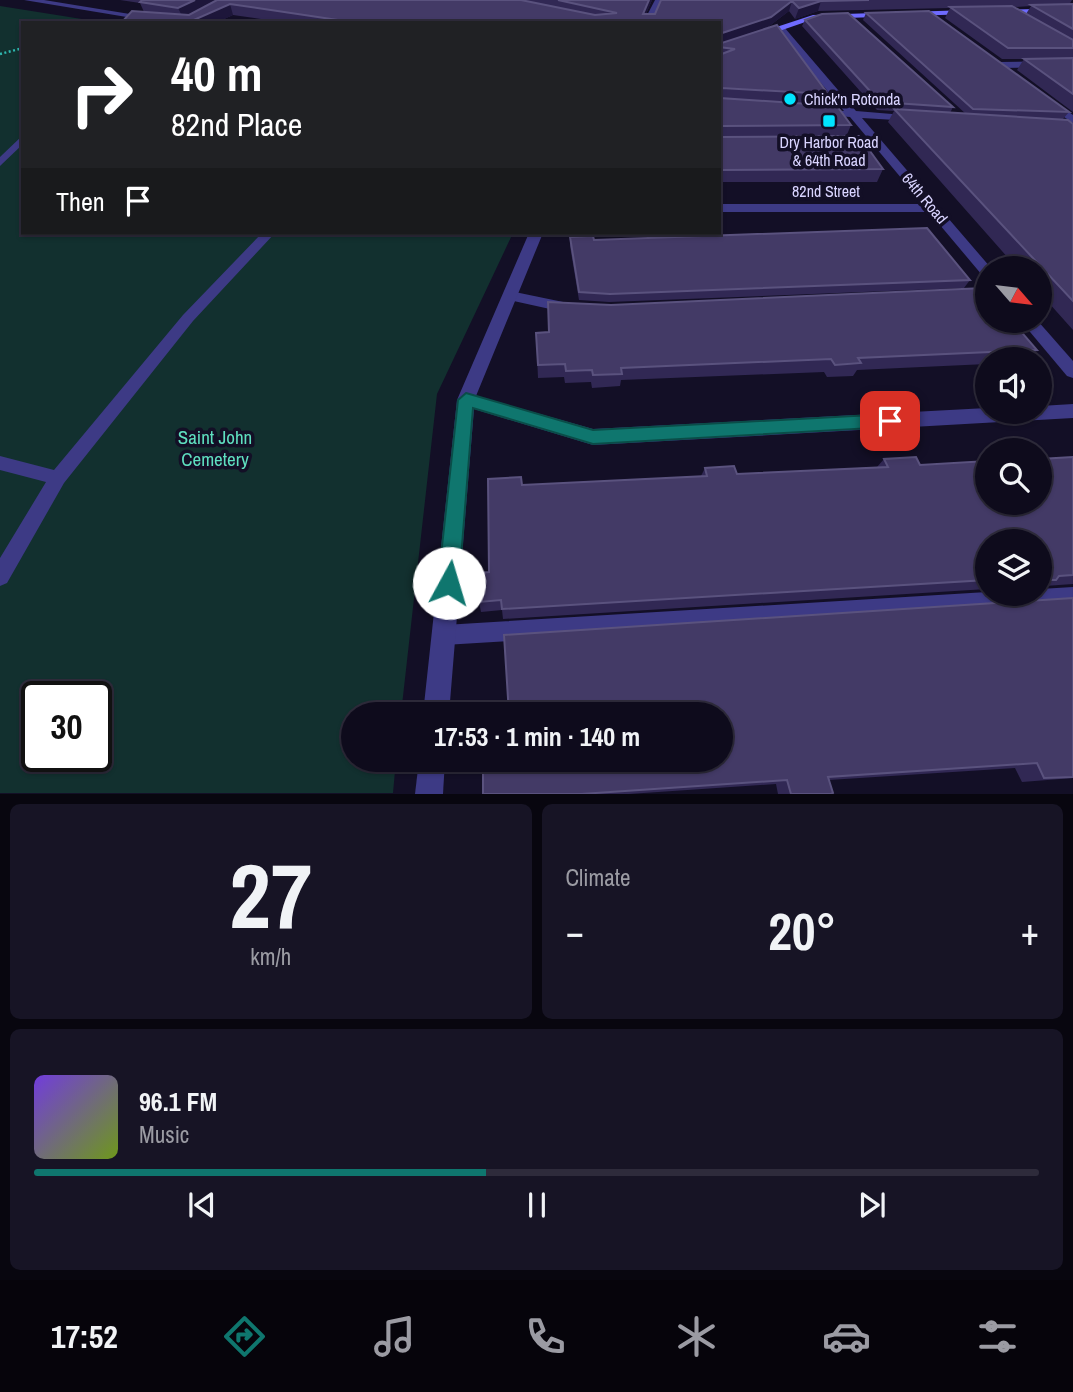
<!DOCTYPE html>
<html lang="en">
<head>
<meta charset="utf-8">
<style>
  body { margin:0; font-family:"Archivo Narrow",sans-serif; background:#171425; color:#f1f3f6; height:100vh; display:flex; flex-direction:column; font-size:26px; white-space:nowrap }
  * { box-sizing:border-box; margin:0 }
  p { font-size:23px; color:#9b9ba3 }
  .icon { flex:none; width:38px; height:38px; fill:none; stroke:currentColor; stroke-width:2; stroke-linecap:round; stroke-linejoin:round }
  .map { position:relative; height:794px; overflow:hidden }
  .side { display:flex; flex-direction:column; gap:10px; padding:10px; background:#08060f; flex:1 }
  .side>* { flex:none }
  .guide { position:absolute; left:21px; top:21px; width:700px; height:214px; border-radius:0px; box-shadow:0 2px 5px #0004,0 0 0 2px #2e2b3b; background:#202124; color:#fff; overflow:hidden }
  .needle { width:46px; rotate:118deg }
  .fabs { position:absolute; left:975px; top:256px; display:grid; gap:14px }
  .fabs a { display:grid; place-items:center; width:77px; height:77px; border-radius:50%; background:#0e0b1c; box-shadow:0 2px 5px #0004,0 0 0 2px #2e2b3b; font-size:35px }
  .speed { position:absolute; left:21px; top:681px; display:flex; gap:14px; font-size:35px; font-weight:700; text-align:center }
  .speed>* { display:grid; place-content:center; width:91px; height:91px; border-radius:50%; background:#0e0b1c; box-shadow:0 2px 5px #0004,0 0 0 2px #2e2b3b; line-height:1 }
  .speed .limit { border:4px solid #111; border-radius:10px; background:#fff; color:#111 }
  .pin { position:absolute; display:grid; place-items:center; width:60px; height:60px; color:#fff; margin:-30px; border-radius:14px; box-shadow:0 4px 10px #0006 }
  .me { position:absolute; width:77px; margin:-38px; rotate:6deg; stroke-linejoin:round; filter:drop-shadow(0 0 5px #0008) }
  .turn { display:flex; align-items:center; gap:24px; height:147px; padding:0 35px; font-size:32px }
  .turn .icon { width:91px; height:91px; stroke-width:2.5 }
  .turn b { display:block; font-size:49px; line-height:60px }
  .then { display:flex; align-items:center; height:66px; padding:0 35px; background:#0003; gap:14px; font-size:26px }
  .big { font-size:52px; font-weight:700; line-height:1.1 }
  .side .tile { flex:1; display:flex; flex-direction:column; justify-content:center; gap:10px; min-width:0; padding:0 24px; border-radius:10px; background:#171425 }
  .side .dial { align-items:center; gap:0 }
  .dial b { font-size:91px; line-height:1 }
  .song { display:flex; align-items:center; gap:21px }
  .cover { width:84px; height:84px; border-radius:10px; background:linear-gradient(135deg,hsl(260 70% 55%),hsl(80 70% 35%)) }
  .played { height:7px; border-radius:4px; background:linear-gradient(90deg,#0f766e 45%,#2e2b3b 45%) }
  .keys { display:flex; justify-content:space-around; direction:ltr }
  .heat { display:flex; justify-content:space-between; align-items:center; font-size:38px; direction:ltr }
  .side .tiles { flex:1; display:grid; gap:10px; grid-template-columns:1fr 1fr }
  .tile:last-child { grid-column:span 2 }
  .trip { position:absolute; left:341px; top:702px; width:392px; height:70px; border-radius:35px; background:#0e0b1c; box-shadow:0 2px 5px #0004,0 0 0 2px #2e2b3b; font-weight:700; line-height:70px; text-align:center }
  .tab-bar { display:flex; height:112px; justify-content:space-around; align-items:center; background:#06040b; color:#9b9ba3 }
  .tab-bar .icon { width:49px; height:49px }
  .tab-bar .current { color:#0f766e }
  .tab-bar b { font-size:32px; color:#f1f3f6 }
  .map>svg:first-child { display:block }
  .green { fill:#12302f; fill-rule:evenodd }
  .lines { fill:none; stroke-linecap:round; stroke-linejoin:round }
  .path { stroke:#2fb8b0; stroke-width:2.5; stroke-dasharray:2 2.5; stroke-linecap:butt }
  .lane { fill:#3d3a85; fill-rule:evenodd }
  .street { fill:#3d3a85; fill-rule:evenodd }
  .secondary { fill:#6f6bff; fill-rule:evenodd }
  .wall { fill:#312854; fill-rule:evenodd }
  .shaded-wall { fill:#1d163a }
  .building { fill:#433a66; stroke:#5a527e; stroke-width:2 }
  .route { fill:#0f766e; stroke:#0a4d48; stroke-width:2 }
  .poi-dot { fill:#00e5ff; stroke:#130f26; stroke-width:2.5 }
  .labels { text-anchor:middle; dominant-baseline:central; stroke-width:7; stroke-linejoin:round; paint-order:stroke }
  .far-poi-label { font-size:16px; fill:#d9d4ff; stroke:#130f26; text-anchor:start }
  .far-street-label { font-size:16px; fill:#d9d4ff; stroke:#130f26 }
  .park-label { font-size:19px; fill:#5fe0c0; stroke:#130f26 }
</style>
</head>
<body>
<div class="map">
<svg width="1073" height="794" viewBox="0 0 1073 794">
  <rect width="100%" height="100%" fill="#130f26"/>
  <!-- green -->
  <path class="green" d="M0,6L107,23H23V233H513L437,394L401,714H354V760H396L393,793H0ZM37,696H96V756H37Z"/>
  <g class="lines">
    <!-- path -->
    <polyline class="path" points="0,54 23,48"/>
    <!-- lane -->
    <g class="lane">
      <polygon points="1073,61 1073,67 999,68 995,65 999,62"/>
      <polygon points="23,135 23,144 0,166 0,157"/>
      <polygon points="262,233 275,233 193,321 64,483 7,583 0,586 0,558 46,482 0,470 0,456 54,470 183,315"/>
      <polygon points="510,291 568,303 575,308 568,313 505,299 503,296 505,293"/>
      <polygon points="1073,587 1073,607 444,645 437,642 434,635 437,628 444,625 987,592 1040,593 1040,589"/>
    </g>
    <!-- street -->
    <g class="street">
      <polygon points="24,0 44,0 185,23 163,23"/>
      <polygon points="655,0 663,0 651,23 643,23"/>
      <polygon points="778,27 784,27 856,111 916,116 916,120 912,121 862,118 991,268 987,268 987,277 982,275 929,212 719,212 719,204 923,204 850,117 814,114 814,110 818,109 844,111 778,31"/>
      <polygon points="1043,99 1051,99 1073,115 1073,123 1043,103"/>
      <polygon points="529,233 543,233 476,396 593,429 987,408 987,411 1040,411 1040,406 1073,404 1073,418 593,445 474,409 449,714 423,714 457,400"/>
      <polygon points="1020,320 1037,320 1073,361 1073,378 1067,376"/>
      <polygon points="419,760 445,760 443,794 415,794"/>
    </g>
    <!-- secondary -->
    <g class="secondary">
      <polygon points="1073,8 1073,12 997,14 993,12 997,10"/>
      <polygon points="969,10 972,14 814,19 719,52 719,46 813,15"/>
    </g>
  </g>
  <!-- wall -->
  <g class="wall">
    <path d="M120,0H652L646,14H655L661,0H1072L1069,5L1073,4V112L1017,70L1024,59H1002L945,18L950,8L818,11L795,19L789,11L768,27L722,43L828,94L823,105L851,125L846,137L883,169L877,182H719V23H288L233,15L215,23H121L144,12L140,3ZM1031,6L1026,14L1014,7Z"/>
    <polygon points="866,13 1069,112 1063,119 1044,119 1073,124 1073,330 1040,293 1040,268 1017,268 888,122 894,111 877,110 802,26 805,20 953,107 950,113 966,114 863,20"/>
    <polygon points="570,237 594,240 970,280 964,288 609,302 579,300 570,246"/>
    <polygon points="548,302 1037,350 1028,359 987,359 987,364 857,370 853,376 827,377 824,372 621,380 620,386 592,388 591,382 565,383 564,377 538,378 536,333 548,332"/>
    <polygon points="1073,457 1073,586 1073,584 1045,586 1040,589 1040,541 987,541 987,589 503,619 502,610 481,612 479,602 522,485 701,476 705,468 737,474 877,467 884,459 920,465"/>
    <polygon points="1073,598 1073,778 1022,782 1015,768 829,780 833,794 778,794 776,784 629,794 483,794"/>
  </g>
  <!-- shaded-wall -->
  <g class="shaded-wall">
    <polygon points="195,0 220,0 183,18 178,8"/>
    <polygon points="649,0 652,0 642,23 643,14"/>
    <polygon points="792,1 789,11 768,27 719,44 719,34"/>
    <polygon points="821,1 818,11 795,19 799,8"/>
    <polygon points="230,4 233,15 215,23 187,23"/>
  </g>
  <!-- building -->
  <g class="building">
    <polygon points="142,0 195,0 178,8 140,2"/>
    <polygon points="217,0 521,0 595,15 617,13 558,0 649,0 643,14 655,14 661,0 869,0 821,1 799,8 792,1 771,17 719,34 719,23 358,23 230,4 187,23 121,23 132,11 189,15"/>
    <polygon points="1073,4 1073,29 1031,5"/>
    <polygon points="1012,6 1073,40 1073,48 1008,48 950,7"/>
    <polygon points="929,11 1069,112 973,109 866,13"/>
    <polygon points="848,13 953,107 880,102 805,20 822,14"/>
    <polygon points="777,25 828,94 722,88 720,98 837,106 851,125 722,126 720,137 859,136 883,169 719,170 719,55 735,49 719,47 719,41 722,43"/>
    <polygon points="1073,58 1073,94 1024,59"/>
    <polygon points="894,109 1068,120 1073,124 1073,301"/>
    <polygon points="927,228 970,280 610,294 579,292 570,237 593,236 594,240"/>
    <polygon points="984,288 987,292 987,320 1011,320 1037,350 858,358 861,363 835,365 831,359 621,368 622,374 593,375 592,370 566,371 565,364 538,365 536,333 549,332 548,302 611,305"/>
    <polygon points="916,457 920,465 987,461 987,502 1040,502 1040,459 1073,457 1073,575 1059,576 1056,580 1040,580 1040,541 987,541 987,580 502,609 501,600 479,602 478,573 489,572 488,479 521,477 522,485 707,476 705,468 734,466 737,474 888,467 884,459"/>
    <polygon points="1073,598 1073,777 1044,778 1037,763 828,777 833,793 831,794 791,794 787,780 581,794 483,794 483,760 721,760 721,714 509,714 504,635"/>
  </g>
  <!-- route -->
  <polygon class="route" points="466,393 593,430 890,414 898,421 890,427 593,444 473,408 459,583 456,590 449,593 441,590 438,583 458,400"/>
  <!-- markers -->
  <g class="poi-dot">
    <circle cx="790" cy="99" r="7"/>
    <rect x="822" y="114" width="14" height="14" rx="3.5"/>
  </g>
  <g class="labels">
    <!-- far-poi labels -->
    <g class="far-poi-label">
      <text x="804" y="99">Chick'n Rotonda</text>
      <text x="829" y="142" text-anchor="middle">Dry Harbor Road<tspan x="829" dy="18">&amp; 64th Road</tspan></text>
    </g>
    <!-- far-street labels -->
    <g class="far-street-label">
      <text x="826" y="191">82nd Street</text>
      <text transform="translate(925 198) rotate(50)">64th Road</text>
    </g>
    <!-- park labels -->
    <g class="park-label">
      <text x="215" y="437">Saint John<tspan x="215" dy="22">Cemetery</tspan></text>
    </g>
  </g>
</svg>
<div class="fabs">
<a><svg class="needle" viewBox="-14 -14 28 28"><path d="M0-13l5 13h-10z" fill="#e53935"/><path d="M0 13l5-13h-10z" fill="#9b9ba3"/></svg></a>
<a><svg class="icon" aria-label="sound" viewBox="0 0 24 24"><path d="M4 9h4l5-4v14l-5-4H4zM17 9q2 3 0 6"/></svg></a>
<a><svg class="icon" aria-label="search" viewBox="0 0 24 24"><circle cx="10" cy="10" r="6"/><path d="M15 15l6 6"/></svg></a>
<a><svg class="icon" aria-label="layers" viewBox="0 0 24 24"><path d="M12 4l9 5-9 5-9-5zM3 14l9 5 9-5"/></svg></a>
</div>
<div class="speed"><div class="limit">30</div></div>
<div class="pin" style="left:890px;top:421px;background:#d93025"><svg class="icon" aria-label="arrive" viewBox="0 0 24 24"><path d="M6 21V4h12l-3 4 3 4H6"/></svg></div>
<svg class="me" style="left:449px;top:583px" viewBox="-20 -20 40 40"><circle r="19" fill="#fff"/><path d="M0-13L10 11 0 6-10 11z" fill="#0f766e"/></svg>
<div class="trip">17:53 · 1 min · 140 m</div>
<div class="guide">
<div class="turn"><svg class="icon" aria-label="right" viewBox="0 0 24 24"><path d="M7 20v-9h11M14 6l5 5-5 5"/></svg><div><b>40 m</b>82nd Place</div></div>
<div class="then">Then<svg class="icon" aria-label="arrive" viewBox="0 0 24 24"><path d="M6 21V4h12l-3 4 3 4H6"/></svg></div>
</div>
</div>
<section class="side">
<div class="tiles">
<div class="tile dial"><b>27</b><p>km/h</p></div>
<div class="tile"><p>Climate</p>
<div class="heat"><a>−</a><b class="big">20°</b><a>+</a></div>
</div>
<div class="tile">
<div class="song"><i class="cover"></i><div><b>96.1 FM</b><p>Music</p></div></div>
<div class="played"></div>
<div class="keys"><svg class="icon" aria-label="previous" viewBox="0 0 24 24"><path d="M18 5L8 12l10 7zM5 5v14"/></svg><svg class="icon" aria-label="pause" viewBox="0 0 24 24"><path d="M8 5v14M16 5v14"/></svg><svg class="icon" aria-label="next" viewBox="0 0 24 24"><path d="M6 5l10 7-10 7zM19 5v14"/></svg></div>
</div>
</div>
</section>
<nav class="tab-bar">
<b>17:52</b>
<svg class="icon current" aria-label="directions" viewBox="0 0 24 24"><path d="M12 3l9 9-9 9-9-9zM9 14v-3h6M13 9l2 2-2 2"/></svg>
<svg class="icon" aria-label="music" viewBox="0 0 24 24"><path d="M9 18V5l10-2v13"/><circle cx="6" cy="18" r="3"/><circle cx="16" cy="16" r="3"/></svg>
<svg class="icon" aria-label="phone" viewBox="0 0 24 24"><path d="M5 4h4l2 5-3 2q2 4 5 5l2-3 5 2v4C11 20 4 13 5 4z"/></svg>
<svg class="icon" aria-label="climate" viewBox="0 0 24 24"><path d="M12 3v18M4 7l16 10M4 17L20 7"/></svg>
<svg class="icon" aria-label="car" viewBox="0 0 24 24"><path d="M5 17H2v-5l4-1 3-4h7l3 4 3 1v5h-3M9 17h6M6 11h13"/><circle cx="7" cy="17" r="2"/><circle cx="17" cy="17" r="2"/></svg>
<svg class="icon" aria-label="filters" viewBox="0 0 24 24"><path d="M4 7h16M4 17h16"/><circle cx="9" cy="7" r="2"/><circle cx="15" cy="17" r="2"/></svg>
</nav>
</body>
</html>
